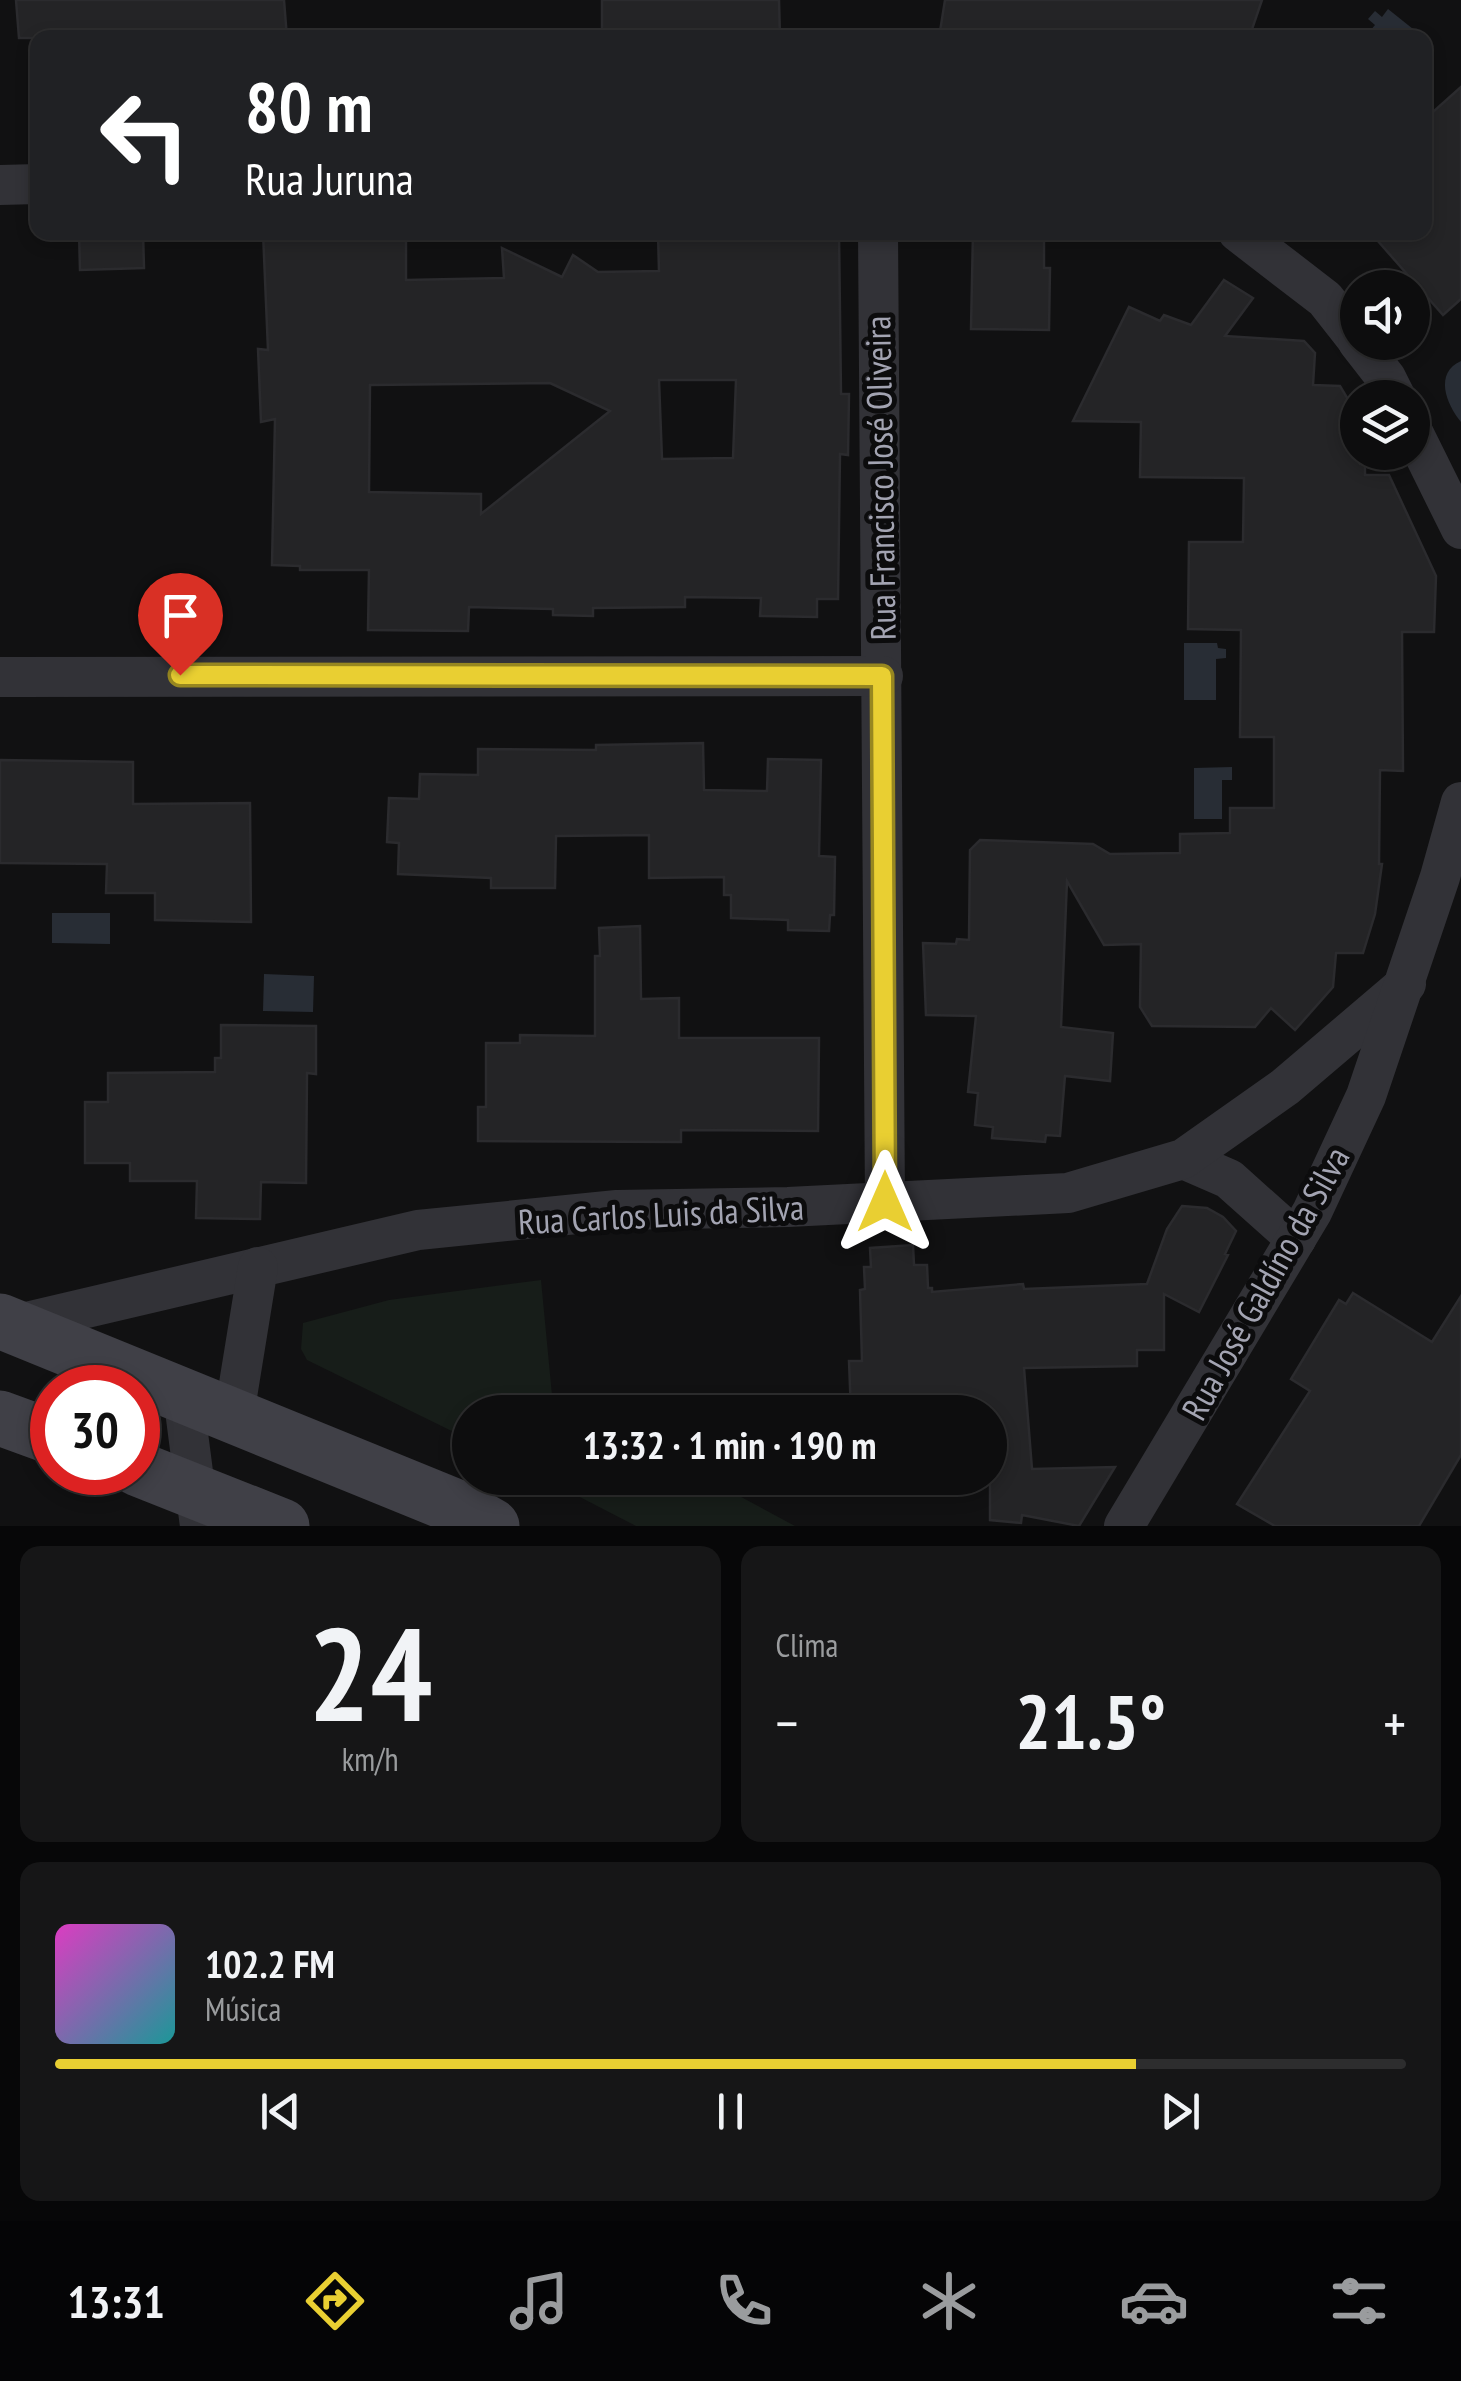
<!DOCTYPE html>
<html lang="pt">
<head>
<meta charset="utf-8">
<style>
  body { margin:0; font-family:"PT Sans Narrow",sans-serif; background:#161617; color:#f1f3f6; height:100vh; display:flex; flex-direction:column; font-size:38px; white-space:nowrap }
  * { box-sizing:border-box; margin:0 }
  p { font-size:32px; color:#9a9c9e }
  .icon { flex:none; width:55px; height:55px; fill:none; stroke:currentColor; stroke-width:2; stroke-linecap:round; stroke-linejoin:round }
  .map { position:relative; height:1526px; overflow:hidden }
  .side { display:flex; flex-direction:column; gap:20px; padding:20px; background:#070708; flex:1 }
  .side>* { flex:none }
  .guide { position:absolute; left:30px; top:30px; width:1402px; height:210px; border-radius:20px; box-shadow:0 5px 15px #0003,0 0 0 2px #2d2d2e; background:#202124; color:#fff; overflow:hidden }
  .controls { position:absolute; left:1340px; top:270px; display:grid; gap:20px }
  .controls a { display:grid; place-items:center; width:90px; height:90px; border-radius:50%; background:#0d0d0e; box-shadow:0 5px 15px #0003,0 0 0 2px #2d2d2e; font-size:50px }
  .speed { position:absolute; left:30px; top:1365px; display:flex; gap:20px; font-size:50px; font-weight:700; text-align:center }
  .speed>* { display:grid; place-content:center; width:130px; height:130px; border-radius:50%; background:#0d0d0e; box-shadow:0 5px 15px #0003,0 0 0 2px #2d2d2e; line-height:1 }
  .speed .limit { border:15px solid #d22; background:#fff; color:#111 }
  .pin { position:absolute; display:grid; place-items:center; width:85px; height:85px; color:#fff; margin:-102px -42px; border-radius:50% 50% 50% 0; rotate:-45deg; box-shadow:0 0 10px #0007 }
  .pin .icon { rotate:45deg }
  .me { position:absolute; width:110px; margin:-55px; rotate:0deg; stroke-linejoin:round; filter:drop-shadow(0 0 8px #0008) }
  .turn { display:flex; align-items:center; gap:35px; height:210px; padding:0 50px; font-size:45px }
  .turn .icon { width:130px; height:130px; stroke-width:2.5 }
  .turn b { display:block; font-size:70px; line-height:85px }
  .big { font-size:75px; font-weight:700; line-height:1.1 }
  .side .widget { flex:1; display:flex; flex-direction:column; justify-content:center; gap:15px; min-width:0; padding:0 35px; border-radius:20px; background:#161617 }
  .side .dial { align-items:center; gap:0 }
  .dial b { font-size:130px; line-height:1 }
  .song { display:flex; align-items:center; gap:30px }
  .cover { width:120px; height:120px; border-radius:15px; background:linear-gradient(135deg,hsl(310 70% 55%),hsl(180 70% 35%)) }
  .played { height:10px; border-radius:5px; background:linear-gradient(90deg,#e9cf32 80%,#2d2d2e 80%) }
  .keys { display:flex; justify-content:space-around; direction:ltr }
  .heat { display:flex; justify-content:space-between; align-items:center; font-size:55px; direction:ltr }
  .side .tiles { flex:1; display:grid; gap:20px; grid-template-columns:1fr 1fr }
  .widget:last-child { grid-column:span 2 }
  .trip { position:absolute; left:452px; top:1395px; width:555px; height:100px; border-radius:50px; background:#0d0d0e; box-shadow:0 5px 15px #0003,0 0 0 2px #2d2d2e; font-weight:700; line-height:100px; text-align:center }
  .menu { display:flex; height:160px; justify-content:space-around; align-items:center; background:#050506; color:#9a9c9e }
  .menu .icon { width:70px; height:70px }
  .menu .selected { color:#e9cf32 }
  .menu b { font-size:45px; color:#f1f3f6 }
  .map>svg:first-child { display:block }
  .green { fill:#171d19 }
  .water { fill:#282d35 }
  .building { fill:#242426; stroke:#2b2b2e; stroke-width:2.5; fill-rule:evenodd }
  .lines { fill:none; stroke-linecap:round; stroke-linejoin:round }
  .minor { stroke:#323237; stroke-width:40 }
  .secondary { stroke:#404047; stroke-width:55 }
  .route-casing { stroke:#978720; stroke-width:25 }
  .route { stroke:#e9cf32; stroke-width:18 }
  .labels { text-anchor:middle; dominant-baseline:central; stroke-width:10; stroke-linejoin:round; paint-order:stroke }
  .street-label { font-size:35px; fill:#a3a4b2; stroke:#0c0c0d }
</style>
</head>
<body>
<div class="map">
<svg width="1461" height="1526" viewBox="0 0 1461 1526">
  <rect width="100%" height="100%" fill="#111112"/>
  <!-- green -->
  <g class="green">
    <polygon points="541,1280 552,1395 584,1412 470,1412 470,1440 307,1360 301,1349 303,1323 389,1300"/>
    <polygon points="543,1478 706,1478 795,1526 636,1526"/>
  </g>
  <!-- water -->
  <g class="water">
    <polygon points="1388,9 1423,37 1378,37 1370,31 1375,25 1368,19 1375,11 1382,17"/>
    <path d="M1461,361V422C1446,404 1434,373 1461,361Z"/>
    <polygon points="1184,643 1217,643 1218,648 1226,649 1226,658 1216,659 1216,700 1184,700"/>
    <polygon points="1232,767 1232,780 1222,780 1222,819 1194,819 1194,768"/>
    <polygon points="52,913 110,913 110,944 52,943"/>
    <polygon points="264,974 314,976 313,1012 263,1011"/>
  </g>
  <!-- building -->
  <g class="building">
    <polygon points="16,0 284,0 287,38 19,38"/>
    <polygon points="602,0 779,0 780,38 602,38"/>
    <polygon points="945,0 1262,0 1249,38 939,38"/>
    <polygon points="1461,87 1461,299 1443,315 1370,232 1425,232 1425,119"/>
    <polygon points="79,232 143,232 144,268 80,270"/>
    <path d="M263,232H406V280L504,278L502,248L562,277L573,255L598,272L659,271L658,234L839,233L841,394H849L848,455L840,454L838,599H817V617L760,616L761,598L685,597V607L593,608V616L553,615V609L469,607L468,631L368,630L369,570H300V566L272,565L275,419L261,422L258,349L268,350ZM659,380H736L733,458L662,459ZM550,383L610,411L481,514V494L369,492L370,385Z"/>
    <polygon points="973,232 1044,232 1044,268 1050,268 1049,330 971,329"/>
    <polygon points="1224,280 1253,298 1225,336 1304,341 1315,353 1313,385 1340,386 1358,416 1358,452 1360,452 1360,464 1365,465 1365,475 1389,475 1436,576 1434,632 1402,632 1403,771 1380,770 1379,864 1382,864 1375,914 1363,953 1336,953 1333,987 1295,1030 1271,1008 1255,1027 1152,1026 1140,1007 1141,944 1104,945 1067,881 1061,1027 1113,1033 1110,1081 1065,1076 1060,1136 1046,1135 1045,1142 992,1138 993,1127 975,1125 978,1093 968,1092 976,1016 926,1015 923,943 956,944 957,939 969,940 970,850 980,840 1093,844 1110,854 1180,853 1180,834 1230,833 1230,808 1274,808 1274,737 1240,737 1241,630 1188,629 1189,542 1243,542 1244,478 1140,477 1141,422 1073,421 1129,307 1160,321 1164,315 1191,325"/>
    <polygon points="703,743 704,790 767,791 768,759 821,760 819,856 835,857 834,915 830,915 829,931 788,930 788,920 731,918 731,895 724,895 724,877 649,878 649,835 556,836 555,888 491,888 491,878 398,874 399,843 387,842 389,798 419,799 420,774 478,775 478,749 596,750 596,745"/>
    <polygon points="0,760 133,762 133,804 250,803 251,922 155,920 155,893 106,893 107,864 0,863"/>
    <polygon points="640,926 641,999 679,998 679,1038 819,1038 818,1131 681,1130 681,1142 478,1141 478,1107 486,1107 486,1043 520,1043 520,1035 595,1036 595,956 600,956 599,928"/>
    <polygon points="221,1025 316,1026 316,1074 307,1073 306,1183 261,1182 260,1219 196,1218 197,1181 130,1181 130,1163 85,1163 85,1102 108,1102 108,1073 215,1072 215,1058 221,1058"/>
    <polygon points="1182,1206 1207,1208 1223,1217 1236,1231 1225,1254 1228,1255 1199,1312 1164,1294 1164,1350 1137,1350 1137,1366 1024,1368 1032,1469 1115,1467 1079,1526 1022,1515 1021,1523 990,1520 990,1412 851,1412 849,1361 862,1361 860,1290 865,1289 864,1267 871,1267 870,1248 913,1245 914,1265 927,1265 928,1288 932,1288 932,1292 1023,1284 1024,1289 1147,1284 1167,1229"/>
    <polygon points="1353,1293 1432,1342 1461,1296 1461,1455 1419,1526 1275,1526 1237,1504 1310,1391 1291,1379 1339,1300 1346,1304"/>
  </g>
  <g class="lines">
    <!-- minor -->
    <g class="minor">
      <polyline points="0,185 38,184"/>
      <polyline points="878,232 885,1203"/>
      <polyline points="1238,232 1325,299 1358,341"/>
      <polyline points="1358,342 1386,378 1396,398"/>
      <polyline points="1412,430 1461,529"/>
      <polyline points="0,677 883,676"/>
      <polyline points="1183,1159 1229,1179 1296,1239"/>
      <polyline points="14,1325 418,1230 617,1210 788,1207 1068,1193 1183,1159 1285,1087 1406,984"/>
      <polyline points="183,1395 200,1526"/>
      <polyline points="234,1415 258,1267"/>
      <polyline points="1124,1526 1312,1212 1366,1096 1440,877 1461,802"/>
    </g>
    <!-- secondary -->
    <g class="secondary">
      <polyline points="0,1321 464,1510 492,1526"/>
      <polyline points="0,1418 52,1437"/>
      <polyline points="138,1469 282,1526"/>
    </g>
  </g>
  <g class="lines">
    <!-- route casing -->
    <g class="route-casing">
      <polyline id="route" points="180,675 882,676 885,1202"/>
    </g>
    <!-- route -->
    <use href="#route" class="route"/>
  </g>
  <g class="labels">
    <!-- street labels -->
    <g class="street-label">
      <text transform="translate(880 478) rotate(-91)">Rua Francisco José Oliveira</text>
      <text transform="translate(661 1214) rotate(-3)">Rua Carlos Luis da Silva</text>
      <text transform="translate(1265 1283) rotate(-61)">Rua José Galdíno da Silva</text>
    </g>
  </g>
</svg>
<div class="controls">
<a><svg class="icon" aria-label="sound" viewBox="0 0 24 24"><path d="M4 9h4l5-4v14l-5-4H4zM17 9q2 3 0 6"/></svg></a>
<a><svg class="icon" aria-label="layers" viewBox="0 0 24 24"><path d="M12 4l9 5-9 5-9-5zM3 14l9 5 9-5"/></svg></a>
</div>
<div class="speed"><div class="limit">30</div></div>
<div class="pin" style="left:180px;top:675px;background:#d93025"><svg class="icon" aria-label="arrive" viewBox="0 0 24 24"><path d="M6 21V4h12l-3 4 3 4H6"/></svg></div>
<svg class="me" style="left:885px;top:1202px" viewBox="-20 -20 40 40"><path d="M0-17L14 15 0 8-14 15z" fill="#e9cf32" stroke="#fff" stroke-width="4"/></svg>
<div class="trip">13:32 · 1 min · 190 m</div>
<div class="guide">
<div class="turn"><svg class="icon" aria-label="left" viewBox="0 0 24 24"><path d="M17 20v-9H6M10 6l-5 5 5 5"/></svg><div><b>80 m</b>Rua Juruna</div></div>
</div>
</div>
<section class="side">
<div class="tiles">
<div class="widget dial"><b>24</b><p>km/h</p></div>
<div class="widget"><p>Clima</p>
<div class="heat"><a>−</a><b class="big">21.5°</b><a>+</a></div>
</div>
<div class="widget">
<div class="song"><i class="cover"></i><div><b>102.2 FM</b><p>Música</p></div></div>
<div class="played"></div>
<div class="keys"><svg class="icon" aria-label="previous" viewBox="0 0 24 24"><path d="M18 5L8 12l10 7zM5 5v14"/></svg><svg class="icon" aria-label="pause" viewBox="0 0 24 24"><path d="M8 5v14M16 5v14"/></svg><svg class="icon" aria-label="next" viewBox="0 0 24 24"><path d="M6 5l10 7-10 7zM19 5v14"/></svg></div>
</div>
</div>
</section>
<nav class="menu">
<b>13:31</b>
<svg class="icon selected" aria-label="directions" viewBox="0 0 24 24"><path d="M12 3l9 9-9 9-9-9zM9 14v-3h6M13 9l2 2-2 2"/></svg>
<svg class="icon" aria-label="music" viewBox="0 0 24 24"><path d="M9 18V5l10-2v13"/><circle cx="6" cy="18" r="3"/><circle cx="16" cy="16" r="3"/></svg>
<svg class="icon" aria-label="phone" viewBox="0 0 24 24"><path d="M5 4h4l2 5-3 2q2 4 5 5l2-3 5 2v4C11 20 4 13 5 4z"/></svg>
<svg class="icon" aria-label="climate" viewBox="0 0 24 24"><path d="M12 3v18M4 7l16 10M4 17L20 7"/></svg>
<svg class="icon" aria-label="car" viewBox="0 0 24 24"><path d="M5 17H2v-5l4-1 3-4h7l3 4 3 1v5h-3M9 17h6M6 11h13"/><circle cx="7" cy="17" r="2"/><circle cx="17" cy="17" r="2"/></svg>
<svg class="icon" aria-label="filters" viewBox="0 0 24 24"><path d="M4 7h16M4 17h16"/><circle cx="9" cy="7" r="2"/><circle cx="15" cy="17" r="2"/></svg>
</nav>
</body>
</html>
